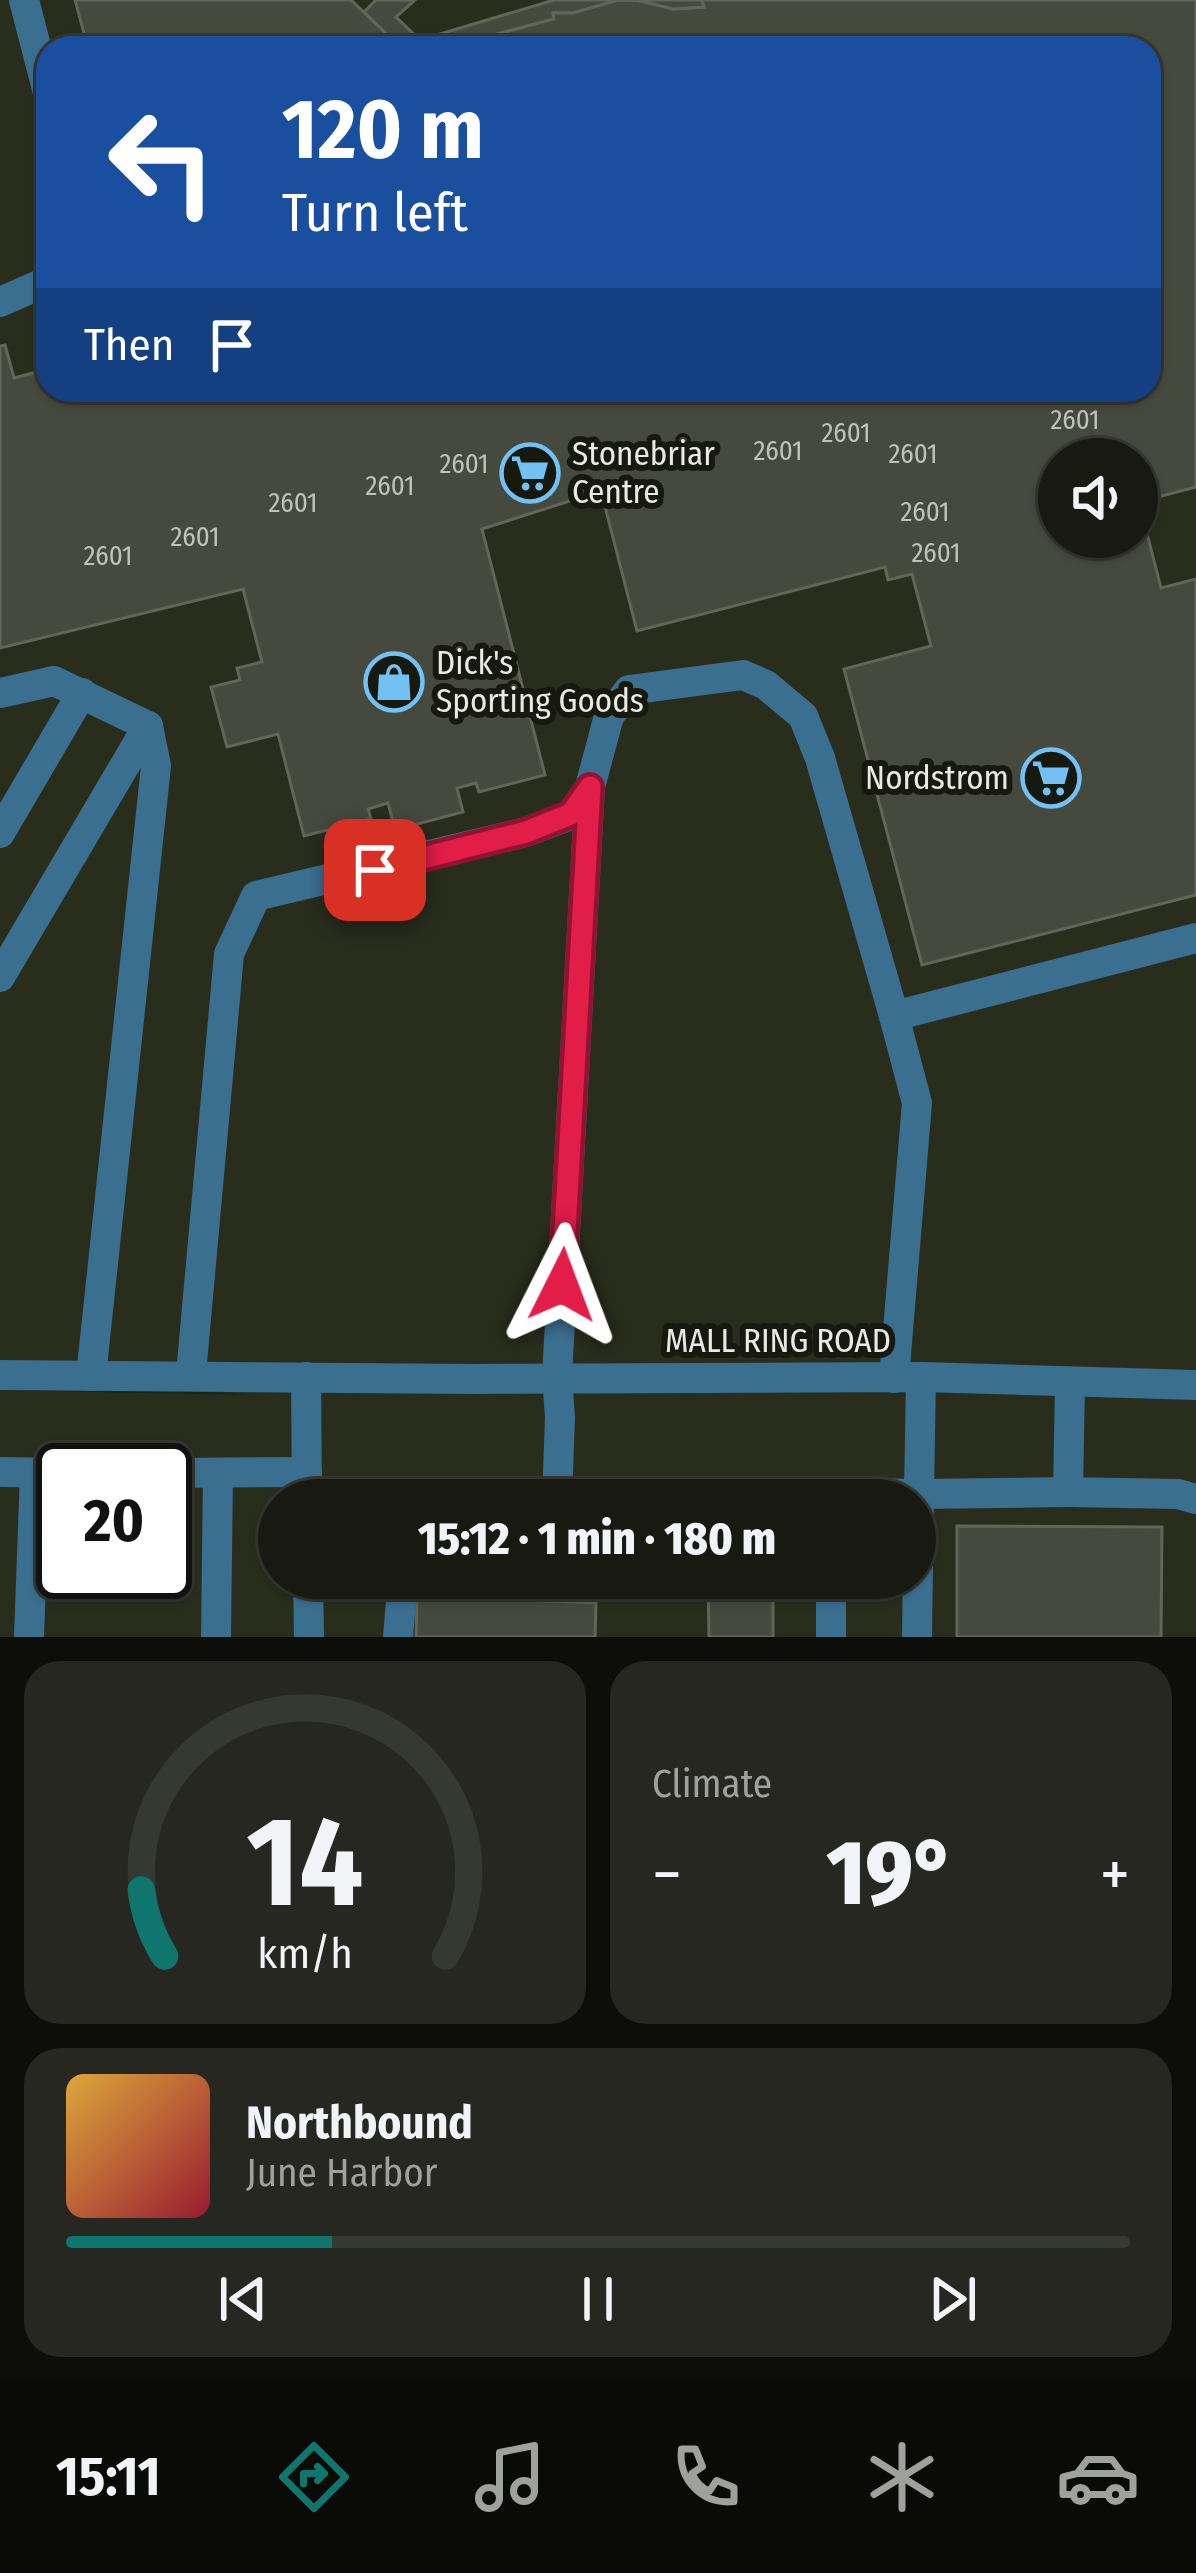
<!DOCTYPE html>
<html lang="en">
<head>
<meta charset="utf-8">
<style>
  body { margin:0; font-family:"Fira Sans Condensed",sans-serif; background:#252720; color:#f1f3f6; height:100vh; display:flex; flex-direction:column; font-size:45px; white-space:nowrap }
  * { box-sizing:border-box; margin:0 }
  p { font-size:39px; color:#9fa19f }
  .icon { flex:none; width:66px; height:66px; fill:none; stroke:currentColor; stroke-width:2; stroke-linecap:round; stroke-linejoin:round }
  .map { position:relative; height:1637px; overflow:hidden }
  .side { display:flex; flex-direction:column; gap:24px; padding:24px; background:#0d0e0a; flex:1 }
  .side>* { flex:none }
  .banner { position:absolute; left:36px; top:36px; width:1125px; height:366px; border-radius:36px; box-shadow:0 3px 9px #0004,0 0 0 3px #363832; background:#1a4fa0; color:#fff; overflow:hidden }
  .fabs { position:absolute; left:1038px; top:438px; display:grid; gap:24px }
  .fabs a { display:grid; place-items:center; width:120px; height:120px; border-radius:50%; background:#181a12; box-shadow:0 3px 9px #0004,0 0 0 3px #363832; font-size:60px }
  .speed { position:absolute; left:36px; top:1443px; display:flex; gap:24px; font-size:60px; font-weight:700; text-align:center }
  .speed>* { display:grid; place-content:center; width:156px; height:156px; border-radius:50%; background:#181a12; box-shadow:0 3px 9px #0004,0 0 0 3px #363832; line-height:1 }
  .speed .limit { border:6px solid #111; border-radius:18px; background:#fff; color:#111 }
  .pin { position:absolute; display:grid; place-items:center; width:102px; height:102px; color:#fff; margin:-51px; border-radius:24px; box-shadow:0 6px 18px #0006 }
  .me { position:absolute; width:132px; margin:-66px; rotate:3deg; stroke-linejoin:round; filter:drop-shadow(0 0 9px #0008) }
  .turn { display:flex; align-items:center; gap:42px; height:252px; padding:0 48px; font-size:54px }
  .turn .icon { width:156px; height:156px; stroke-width:2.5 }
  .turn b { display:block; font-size:84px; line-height:102px }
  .then { display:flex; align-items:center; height:114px; padding:0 48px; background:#0003; gap:24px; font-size:45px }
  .big { font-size:90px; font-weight:800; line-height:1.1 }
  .side .card { flex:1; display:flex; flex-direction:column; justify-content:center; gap:18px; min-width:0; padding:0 42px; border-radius:36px; background:#252720 }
  .side .dial { align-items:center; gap:0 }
  .dial svg { height:312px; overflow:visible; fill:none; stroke:#363832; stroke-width:7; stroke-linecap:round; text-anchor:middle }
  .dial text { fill:#f1f3f6; stroke:none }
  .song { display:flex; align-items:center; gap:36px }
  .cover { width:144px; height:144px; border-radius:18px; background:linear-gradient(135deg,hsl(40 70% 55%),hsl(350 70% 35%)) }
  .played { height:12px; border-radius:6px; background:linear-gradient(90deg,#0f766e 25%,#363832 25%) }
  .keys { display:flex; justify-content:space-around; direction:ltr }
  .heat { display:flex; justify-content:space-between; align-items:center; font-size:66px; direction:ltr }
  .side .tiles { flex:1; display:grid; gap:24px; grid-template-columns:1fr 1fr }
  .card:last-child { grid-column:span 2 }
  .trip { position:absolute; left:258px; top:1479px; width:678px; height:120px; border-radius:60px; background:#181a12; box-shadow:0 3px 9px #0004,0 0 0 3px #363832; font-weight:800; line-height:120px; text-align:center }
  .tab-bar { display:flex; height:192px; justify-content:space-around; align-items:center; background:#0a0a07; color:#9fa19f }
  .tab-bar .icon { width:84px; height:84px }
  .tab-bar .on { color:#0f766e }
  .tab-bar b { font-size:54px; color:#f1f3f6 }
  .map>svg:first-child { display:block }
  .built { fill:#292d1c; fill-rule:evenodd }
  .building { fill:#46493d; stroke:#626558; stroke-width:3; fill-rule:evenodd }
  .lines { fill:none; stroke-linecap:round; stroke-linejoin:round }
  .minor { stroke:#3b6f90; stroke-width:30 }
  .route-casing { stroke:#92132f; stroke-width:30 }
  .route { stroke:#e11d48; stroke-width:21 }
  .labels { text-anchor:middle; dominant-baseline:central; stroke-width:12; stroke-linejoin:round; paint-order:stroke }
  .number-label { font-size:27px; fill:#c0c2ba }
  .poi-label { font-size:33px; fill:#e8eae3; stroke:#17190f; text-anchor:start }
  .street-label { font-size:33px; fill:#e8eae3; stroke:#17190f }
</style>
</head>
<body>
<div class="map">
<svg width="1196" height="1637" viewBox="0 0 1196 1637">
  <rect width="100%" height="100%" fill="#202318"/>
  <!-- built -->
  <path class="built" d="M0,0H1196V1637H0V1390L247,1395L0,1370ZM48,48H1149V390H48ZM1059,459H1137V537H1059ZM63,1470H165V1572H63ZM279,1500H915V1578H279Z"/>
  <!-- building -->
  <g class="building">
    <polygon points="75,0 351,0 395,42 389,48 88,48"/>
    <polygon points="376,0 415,0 396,17 420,40 554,0 620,0 573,13 553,13 554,19 497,34 498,41 472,48 401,48 364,12"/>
    <path d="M618,0L647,1L673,9L704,7L702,0H1196V487L1139,502L1161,588L1196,579V895L922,965L844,669L931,646L912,574L888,580L885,567L637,631L601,491L482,529L545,775L479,792L476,783L457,788L463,812L395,830L388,803L368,809L371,819L304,836L278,734L227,747L211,687L240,680L237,668L262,662L243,589L0,648V346L5,345L14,378L48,369V390H1149V48H500L497,34L554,19L553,13H573ZM1059,459H1137V537H1059Z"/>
    <polygon points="636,0 702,0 704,7 673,9"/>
    <polygon points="957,1526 1162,1527 1161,1637 957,1637"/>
    <polygon points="708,1578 773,1578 773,1637 709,1637"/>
    <polygon points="417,1596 596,1603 595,1637 416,1637"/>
  </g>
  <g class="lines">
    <!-- minor -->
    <g class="minor">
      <polyline points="24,0 48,93"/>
      <polyline points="0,302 48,281"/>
      <polyline points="0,693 54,681 148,726 156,766 91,1376"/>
      <polyline points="0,833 82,693"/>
      <polyline points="0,977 148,726"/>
      <polyline points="191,1374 229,954 256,896 526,832 571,815 590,787 609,716 629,690 743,675 766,685 803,716 820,758 894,1016"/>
      <polyline points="0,1375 474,1379 921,1377 1196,1385"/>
      <polyline points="306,1377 307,1500"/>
      <polyline points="894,1378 917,1103 894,1016 1196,938"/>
      <polyline points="1070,1384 1068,1492 1178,1494 1196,1499"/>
      <polyline points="0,1472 63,1473"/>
      <polyline points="165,1473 307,1472"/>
      <polyline points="557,1500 560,1417 557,1376 590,787"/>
      <polyline points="837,1500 858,1493 919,1494 921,1377"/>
      <polyline points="308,1578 309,1637"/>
      <polyline points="831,1578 831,1637"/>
      <polyline points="29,1637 35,1473"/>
      <polyline points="216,1637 218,1473"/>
      <polyline points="398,1637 403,1578"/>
      <polyline points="917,1637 919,1494 1068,1492"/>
    </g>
  </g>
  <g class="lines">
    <!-- route casing -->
    <g class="route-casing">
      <polyline id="route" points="375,870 526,832 571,814 590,787 562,1285"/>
    </g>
    <!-- route -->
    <use href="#route" class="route"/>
  </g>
  <!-- icons -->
  <defs>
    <g id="supermarket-ring" transform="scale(3)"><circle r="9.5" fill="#17190f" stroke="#71c1f5" stroke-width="1.5"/><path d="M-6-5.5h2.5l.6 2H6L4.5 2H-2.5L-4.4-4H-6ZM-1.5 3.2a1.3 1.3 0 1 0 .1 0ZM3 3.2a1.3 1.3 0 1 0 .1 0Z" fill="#71c1f5"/></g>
    <g id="shop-ring" transform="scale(3)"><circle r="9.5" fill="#17190f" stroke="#71c1f5" stroke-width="1.5"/><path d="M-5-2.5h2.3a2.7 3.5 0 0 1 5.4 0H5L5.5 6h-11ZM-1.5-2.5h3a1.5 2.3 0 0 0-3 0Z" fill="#71c1f5"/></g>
  </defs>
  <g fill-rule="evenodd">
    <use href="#supermarket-ring" x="530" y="473"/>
    <use href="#shop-ring" x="394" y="682"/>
    <use href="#supermarket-ring" x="1051" y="778"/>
  </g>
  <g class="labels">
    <!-- number labels -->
    <g class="number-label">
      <text x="1075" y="420">2601</text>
      <text x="846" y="433">2601</text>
      <text x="778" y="451">2601</text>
      <text x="913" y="454">2601</text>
      <text x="464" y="464">2601</text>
      <text x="390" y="486">2601</text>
      <text x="293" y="503">2601</text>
      <text x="925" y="512">2601</text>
      <text x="195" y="537">2601</text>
      <text x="936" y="553">2601</text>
      <text x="108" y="556">2601</text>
    </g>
    <!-- poi labels -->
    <g class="poi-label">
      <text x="572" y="454">Stonebriar<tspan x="572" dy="38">Centre</tspan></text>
      <text x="436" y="663">Dick's<tspan x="436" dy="38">Sporting Goods</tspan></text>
      <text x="1009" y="778" text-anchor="end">Nordstrom</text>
    </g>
    <!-- street labels -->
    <g class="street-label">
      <text x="778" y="1341">MALL RING ROAD</text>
    </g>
  </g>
</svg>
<div class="fabs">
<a><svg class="icon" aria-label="sound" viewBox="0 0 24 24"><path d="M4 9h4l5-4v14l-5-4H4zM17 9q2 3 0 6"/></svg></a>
</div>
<div class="speed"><div class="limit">20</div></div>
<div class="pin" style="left:375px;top:870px;background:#d93025"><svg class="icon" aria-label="arrive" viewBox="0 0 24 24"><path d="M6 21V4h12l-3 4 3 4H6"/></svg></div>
<svg class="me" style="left:562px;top:1285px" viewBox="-20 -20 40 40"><path d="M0-17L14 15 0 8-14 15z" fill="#e11d48" stroke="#fff" stroke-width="4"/></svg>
<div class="trip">15:12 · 1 min · 180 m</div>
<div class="banner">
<div class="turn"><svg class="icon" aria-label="left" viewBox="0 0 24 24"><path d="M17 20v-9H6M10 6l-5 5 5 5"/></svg><div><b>120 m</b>Turn left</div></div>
<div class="then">Then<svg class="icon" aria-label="arrive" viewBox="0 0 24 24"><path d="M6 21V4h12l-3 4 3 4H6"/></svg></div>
</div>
</div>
<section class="side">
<div class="tiles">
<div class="card dial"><svg viewBox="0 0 100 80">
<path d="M14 69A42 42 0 1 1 86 69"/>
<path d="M14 69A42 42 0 0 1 8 52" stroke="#0f766e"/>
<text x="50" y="56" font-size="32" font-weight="700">14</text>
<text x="50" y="72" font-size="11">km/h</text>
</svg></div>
<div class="card"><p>Climate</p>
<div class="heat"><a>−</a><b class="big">19°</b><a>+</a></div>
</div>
<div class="card">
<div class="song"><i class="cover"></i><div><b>Northbound</b><p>June Harbor</p></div></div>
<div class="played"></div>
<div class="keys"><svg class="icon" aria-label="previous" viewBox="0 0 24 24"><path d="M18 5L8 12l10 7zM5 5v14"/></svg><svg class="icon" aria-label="pause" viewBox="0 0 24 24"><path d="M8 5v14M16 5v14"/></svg><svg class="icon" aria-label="next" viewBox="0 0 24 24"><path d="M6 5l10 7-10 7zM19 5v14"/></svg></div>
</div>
</div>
</section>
<nav class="tab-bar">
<b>15:11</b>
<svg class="icon on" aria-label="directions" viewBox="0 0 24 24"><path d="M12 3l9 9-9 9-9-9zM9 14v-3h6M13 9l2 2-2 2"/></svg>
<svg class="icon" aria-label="music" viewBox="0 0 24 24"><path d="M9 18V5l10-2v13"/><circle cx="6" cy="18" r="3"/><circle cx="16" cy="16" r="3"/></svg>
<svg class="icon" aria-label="phone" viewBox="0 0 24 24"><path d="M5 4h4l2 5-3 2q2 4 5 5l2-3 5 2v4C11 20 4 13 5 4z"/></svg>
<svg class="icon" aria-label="climate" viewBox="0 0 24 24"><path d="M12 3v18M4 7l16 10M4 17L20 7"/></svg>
<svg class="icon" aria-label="car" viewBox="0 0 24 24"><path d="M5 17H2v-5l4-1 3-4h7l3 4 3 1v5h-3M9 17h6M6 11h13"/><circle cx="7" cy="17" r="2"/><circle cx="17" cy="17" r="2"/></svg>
</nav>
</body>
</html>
